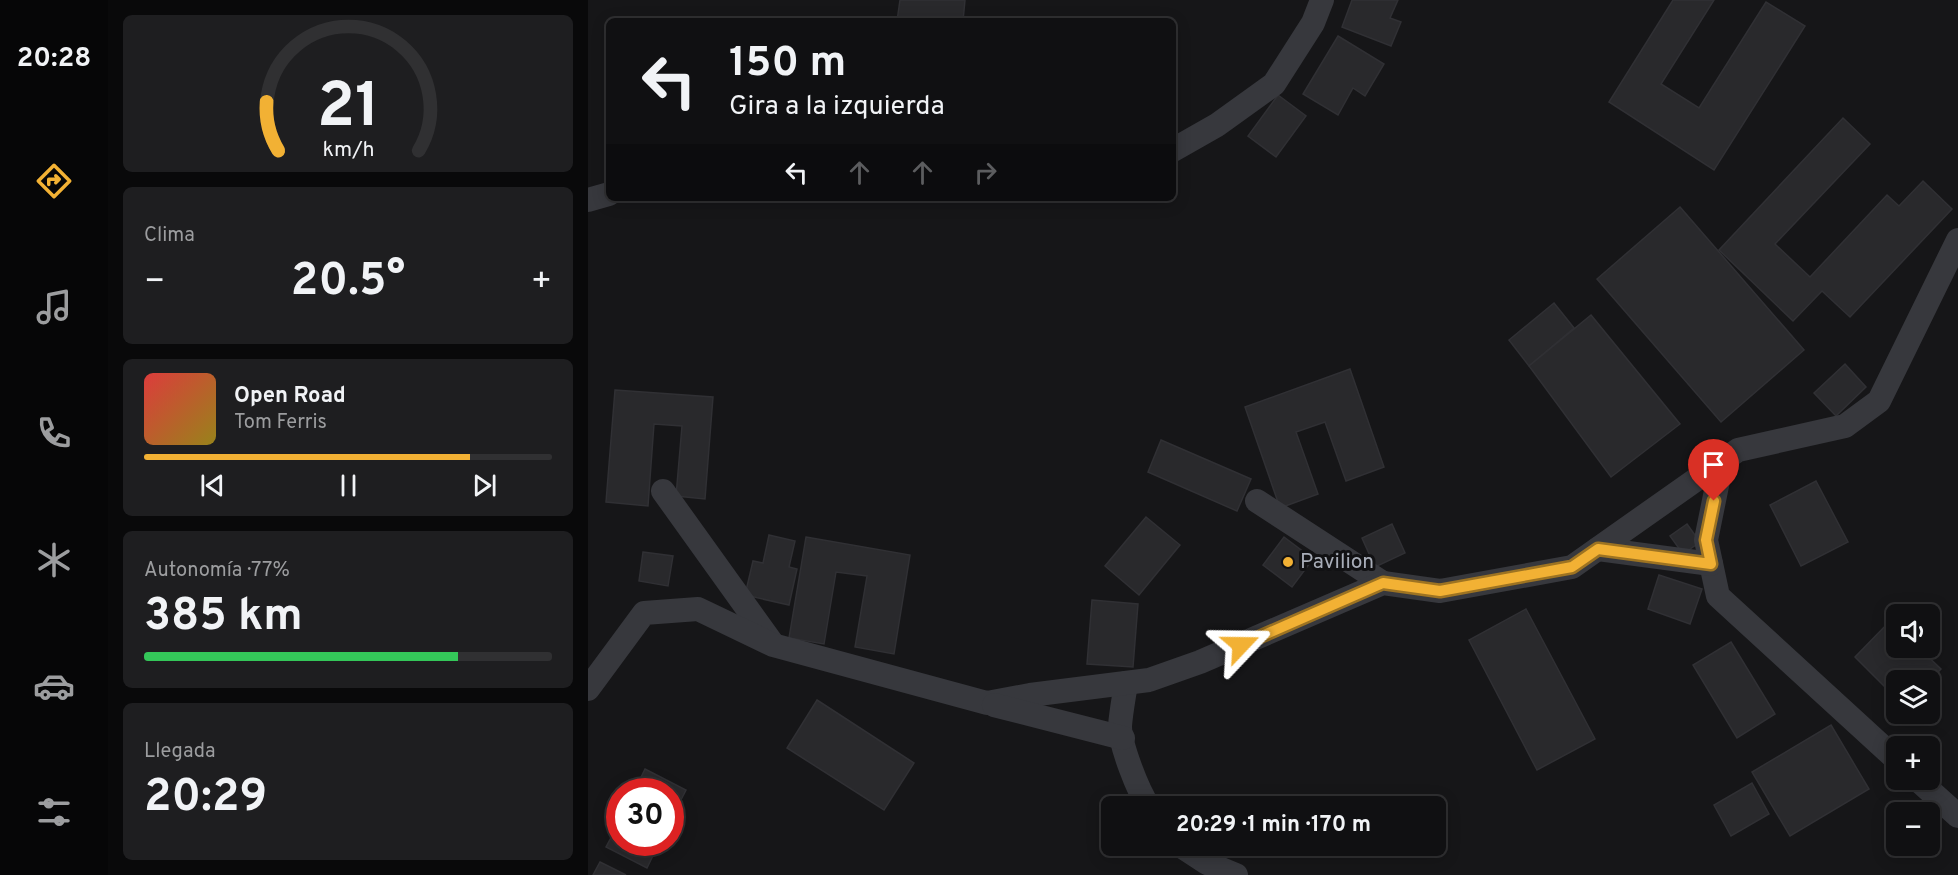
<!DOCTYPE html>
<html lang="es">
<head>
<meta charset="utf-8">
<style>
  body { margin:0; font-family:Overpass,sans-serif; background:#1e1e20; color:#f1f3f6; height:100vh; display:flex; flex-direction:column; font-size:22px; white-space:nowrap }
  * { box-sizing:border-box; margin:0 }
  p { font-size:20px; color:#9c9d9f }
  .icon { flex:none; width:33px; height:33px; fill:none; stroke:currentColor; stroke-width:2; stroke-linecap:round; stroke-linejoin:round }
  .map { position:relative; flex:1; overflow:hidden }
  .sheet { display:flex; flex-direction:column; gap:15px; padding:15px; background:#09090a; width:480px }
  .sheet>* { flex:none }
  .top-card { position:absolute; left:18px; top:18px; width:570px; height:183px; border-radius:9px; box-shadow:0 3px 15px #0003,0 0 0 2px #303032; background:#101012; color:#f1f3f6; overflow:hidden }
  .controls { position:absolute; left:1298px; top:604px; display:grid; gap:12px }
  .controls a { display:grid; place-items:center; width:54px; height:54px; border-radius:9px; background:#101012; box-shadow:0 3px 15px #0003,0 0 0 2px #303032; font-size:30px }
  .speed { position:absolute; left:18px; top:778px; display:flex; gap:12px; font-size:30px; font-weight:700; text-align:center }
  .speed>* { display:grid; place-content:center; width:78px; height:78px; border-radius:50%; background:#101012; box-shadow:0 3px 15px #0003,0 0 0 2px #303032; line-height:1 }
  .speed .limit { border:9px solid #d22; background:#fff; color:#111 }
  .pin { position:absolute; display:grid; place-items:center; width:51px; height:51px; color:#fff; margin:-62px -26px; border-radius:50% 50% 50% 0; rotate:-45deg; box-shadow:0 0 6px #0007 }
  .pin .icon { rotate:45deg }
  .me { position:absolute; width:66px; margin:-33px; rotate:67deg; stroke-linejoin:round; filter:drop-shadow(0 0 4px #0008) }
  .turn { display:flex; align-items:center; gap:21px; height:126px; padding:0 24px; font-size:27px }
  .turn .icon { width:78px; height:78px; stroke-width:2.5 }
  .turn b { display:block; font-size:42px; line-height:51px }
  .lanes { display:flex; align-items:center; height:57px; padding:0 24px; background:#0003; justify-content:center; gap:30px; direction:ltr }
  .lanes .off { opacity:.35 }
  .big { font-size:45px; font-weight:700; line-height:1.1 }
  .sheet .tile { flex:1; display:flex; flex-direction:column; justify-content:center; gap:9px; min-width:0; padding:0 21px; border-radius:9px; background:#1e1e20 }
  .sheet .dial { align-items:center; gap:0 }
  .dial svg { height:156px; overflow:visible; fill:none; stroke:#303032; stroke-width:7; stroke-linecap:round; text-anchor:middle }
  .dial text { fill:#f1f3f6; stroke:none }
  .song { display:flex; align-items:center; gap:18px }
  .cover { width:72px; height:72px; border-radius:9px; background:linear-gradient(135deg,hsl(0 70% 55%),hsl(50 70% 35%)) }
  .played { height:6px; border-radius:3px; background:linear-gradient(90deg,#f2b134 80%,#303032 80%) }
  .keys { display:flex; justify-content:space-around; direction:ltr }
  .heat { display:flex; justify-content:space-between; align-items:center; font-size:33px; direction:ltr }
  .charge { height:9px; border-radius:4px; background:linear-gradient(90deg,#34c759 77%,#303032 0) }
  .trip { position:absolute; left:513px; top:796px; width:345px; height:60px; border-radius:9px; background:#101012; box-shadow:0 3px 15px #0003,0 0 0 2px #303032; font-weight:700; line-height:60px; text-align:center }
  main { display:flex; flex:1; min-height:0 }
  .menu { display:flex; flex-direction:column; width:108px; justify-content:space-around; align-items:center; background:#060607; color:#9c9d9f }
  .menu .icon { width:42px; height:42px }
  .menu .active { color:#f2b134 }
  .menu b { font-size:27px; color:#f1f3f6 }
  .map>svg:first-child { display:block }
  .building { fill:#29292c; stroke:#303034; stroke-width:1.5 }
  .lines { fill:none; stroke-linecap:round; stroke-linejoin:round }
  .minor { stroke:#37383d; stroke-width:24 }
  .route-casing { stroke:#9d7322; stroke-width:15 }
  .route { stroke:#f2b134; stroke-width:10 }
  .poi-dot { fill:#f2b134; stroke:#111113; stroke-width:2 }
  .labels { text-anchor:middle; dominant-baseline:central; stroke-width:6; stroke-linejoin:round; paint-order:stroke }
  .poi-label { font-size:21px; fill:#a8adb8; stroke:#111113; text-anchor:start }
</style>
</head>
<body>
<main>
<nav class="menu">
<b>20:28</b>
<svg class="icon active" aria-label="directions" viewBox="0 0 24 24"><path d="M12 3l9 9-9 9-9-9zM9 14v-3h6M13 9l2 2-2 2"/></svg>
<svg class="icon" aria-label="music" viewBox="0 0 24 24"><path d="M9 18V5l10-2v13"/><circle cx="6" cy="18" r="3"/><circle cx="16" cy="16" r="3"/></svg>
<svg class="icon" aria-label="phone" viewBox="0 0 24 24"><path d="M5 4h4l2 5-3 2q2 4 5 5l2-3 5 2v4C11 20 4 13 5 4z"/></svg>
<svg class="icon" aria-label="climate" viewBox="0 0 24 24"><path d="M12 3v18M4 7l16 10M4 17L20 7"/></svg>
<svg class="icon" aria-label="car" viewBox="0 0 24 24"><path d="M5 17H2v-5l4-1 3-4h7l3 4 3 1v5h-3M9 17h6M6 11h13"/><circle cx="7" cy="17" r="2"/><circle cx="17" cy="17" r="2"/></svg>
<svg class="icon" aria-label="filters" viewBox="0 0 24 24"><path d="M4 7h16M4 17h16"/><circle cx="9" cy="7" r="2"/><circle cx="15" cy="17" r="2"/></svg>
</nav>
<section class="sheet">
<div class="tile dial"><svg viewBox="0 0 100 80">
<path d="M14 69A42 42 0 1 1 86 69"/>
<path d="M14 69A42 42 0 0 1 8 44" stroke="#f2b134"/>
<text x="50" y="56" font-size="32" font-weight="700">21</text>
<text x="50" y="72" font-size="11">km/h</text>
</svg></div>
<div class="tile"><p>Clima</p>
<div class="heat"><a>−</a><b class="big">20.5°</b><a>+</a></div>
</div>
<div class="tile">
<div class="song"><i class="cover"></i><div><b>Open Road</b><p>Tom Ferris</p></div></div>
<div class="played"></div>
<div class="keys"><svg class="icon" aria-label="previous" viewBox="0 0 24 24"><path d="M18 5L8 12l10 7zM5 5v14"/></svg><svg class="icon" aria-label="pause" viewBox="0 0 24 24"><path d="M8 5v14M16 5v14"/></svg><svg class="icon" aria-label="next" viewBox="0 0 24 24"><path d="M6 5l10 7-10 7zM19 5v14"/></svg></div>
</div>
<div class="tile"><p>Autonomía · 77%</p><b class="big">385 km</b><div class="charge"></div></div>
<div class="tile"><p>Llegada</p><b class="big">20:29</b></div>
</section>
<div class="map">
<svg width="1370" height="875" viewBox="0 0 1370 875">
  <rect width="100%" height="100%" fill="#161618"/>
  <!-- building -->
  <g class="building">
    <polygon points="312,0 377,0 375,21 309,21"/>
    <polygon points="764,0 810,0 802,18 813,22 803,46 754,27"/>
    <polygon points="1085,0 1126,0 1073,84 1111,108 1178,2 1217,26 1126,170 1021,102"/>
    <polygon points="750,36 796,64 777,96 765,88 750,115 715,94"/>
    <polygon points="690,95 718,116 688,157 660,136"/>
    <polygon points="1255,118 1282,144 1187,244 1222,277 1299,195 1311,206 1335,181 1364,209 1262,317 1234,291 1205,321 1131,250"/>
    <polygon points="1092,207 1216,350 1133,422 1009,279"/>
    <polygon points="966,303 986,328 941,366 921,340"/>
    <polygon points="1003,315 1092,424 1023,477 941,366"/>
    <polygon points="1257,364 1278,387 1248,416 1226,393"/>
    <polygon points="762,369 796,467 758,481 737,422 708,432 730,494 692,508 657,407"/>
    <polygon points="27,390 125,397 117,499 88,496 94,426 66,424 60,506 18,502"/>
    <polygon points="573,440 663,479 649,511 560,472"/>
    <polygon points="1228,481 1260,542 1213,566 1182,505"/>
    <polygon points="558,517 592,545 551,595 517,566"/>
    <polygon points="804,524 817,553 787,567 774,538"/>
    <polygon points="1099,524 1112,542 1095,554 1082,536"/>
    <polygon points="181,535 207,541 201,567 209,569 201,605 157,595 165,561 175,563"/>
    <polygon points="218,537 322,555 306,654 267,647 279,576 248,572 236,644 201,638"/>
    <polygon points="696,537 725,559 704,587 675,565"/>
    <polygon points="55,552 85,556 80,586 51,581"/>
    <polygon points="1071,575 1114,589 1102,624 1060,609"/>
    <polygon points="504,600 550,604 545,667 499,664"/>
    <polygon points="938,609 1007,739 949,770 881,640"/>
    <polygon points="1303,620 1308,625 1308,648 1331,648 1353,669 1341,681 1308,681 1308,698 1267,657"/>
    <polygon points="1143,642 1187,714 1149,738 1105,665"/>
    <polygon points="229,700 326,763 296,810 199,748"/>
    <polygon points="1243,725 1281,789 1202,836 1164,772"/>
    <polygon points="57,769 98,790 82,821 82,792 46,792"/>
    <polygon points="1164,783 1181,814 1143,836 1126,805"/>
    <polygon points="32,821 32,843 71,843 59,868 18,847"/>
    <polygon points="12,862 38,875 5,875"/>
  </g>
  <g class="lines">
    <!-- minor -->
    <g class="minor">
      <polyline points="585,150 629,125 686,84 725,23 734,0"/>
      <polyline points="0,200 21,194"/>
      <polyline points="1134,461 1118,540 1130,596 1308,759"/>
      <polyline points="75,491 184,643"/>
      <polyline points="669,501 795,583"/>
      <polyline points="1010,549 1123,564"/>
      <path d="M538,683C536,697 533,712 532,726C532,745 550,791 561,807"/>
      <polyline points="0,689 56,613 110,609 185,645 399,703 442,695 561,680 612,662 795,583 852,591 984,567 1150,450 1257,426 1291,401 1370,240"/>
      <polyline points="406,705 535,738"/>
      <polyline points="1330,780 1370,816"/>
      <polyline points="593,846 619,863 648,875"/>
    </g>
  </g>
  <g class="lines">
    <!-- route casing -->
    <g class="route-casing">
      <polyline id="route" points="653,645 795,583 852,591 984,567 1010,549 1123,564 1118,540 1126,501"/>
    </g>
    <!-- route -->
    <use href="#route" class="route"/>
  </g>
  <!-- markers -->
  <circle class="poi-dot" cx="700" cy="562" r="6"/>
  <g class="labels">
    <!-- poi labels -->
    <g class="poi-label">
      <text x="712" y="562">Pavilion</text>
    </g>
  </g>
</svg>
<div class="controls">
<a><svg class="icon" aria-label="sound" viewBox="0 0 24 24"><path d="M4 9h4l5-4v14l-5-4H4zM17 9q2 3 0 6"/></svg></a>
<a><svg class="icon" aria-label="layers" viewBox="0 0 24 24"><path d="M12 4l9 5-9 5-9-5zM3 14l9 5 9-5"/></svg></a>
<a>+</a>
<a>−</a>
</div>
<div class="speed"><div class="limit">30</div></div>
<div class="pin" style="left:1126px;top:501px;background:#d93025"><svg class="icon" aria-label="arrive" viewBox="0 0 24 24"><path d="M6 21V4h12l-3 4 3 4H6"/></svg></div>
<svg class="me" style="left:653px;top:645px" viewBox="-20 -20 40 40"><path d="M0-17L14 15 0 8-14 15z" fill="#f2b134" stroke="#fff" stroke-width="4"/></svg>
<div class="trip">20:29 · 1 min · 170 m</div>
<div class="top-card">
<div class="turn"><svg class="icon" aria-label="left" viewBox="0 0 24 24"><path d="M17 20v-9H6M10 6l-5 5 5 5"/></svg><div><b>150 m</b>Gira a la izquierda</div></div>
<div class="lanes"><svg class="icon" aria-label="left" viewBox="0 0 24 24"><path d="M17 20v-9H6M10 6l-5 5 5 5"/></svg><svg class="icon off" aria-label="ahead" viewBox="0 0 24 24"><path d="M12 20V5M6 11l6-6 6 6"/></svg><svg class="icon off" aria-label="ahead" viewBox="0 0 24 24"><path d="M12 20V5M6 11l6-6 6 6"/></svg><svg class="icon off" aria-label="right" viewBox="0 0 24 24"><path d="M7 20v-9h11M14 6l5 5-5 5"/></svg></div>
</div>
</div>
</main>
</body>
</html>
